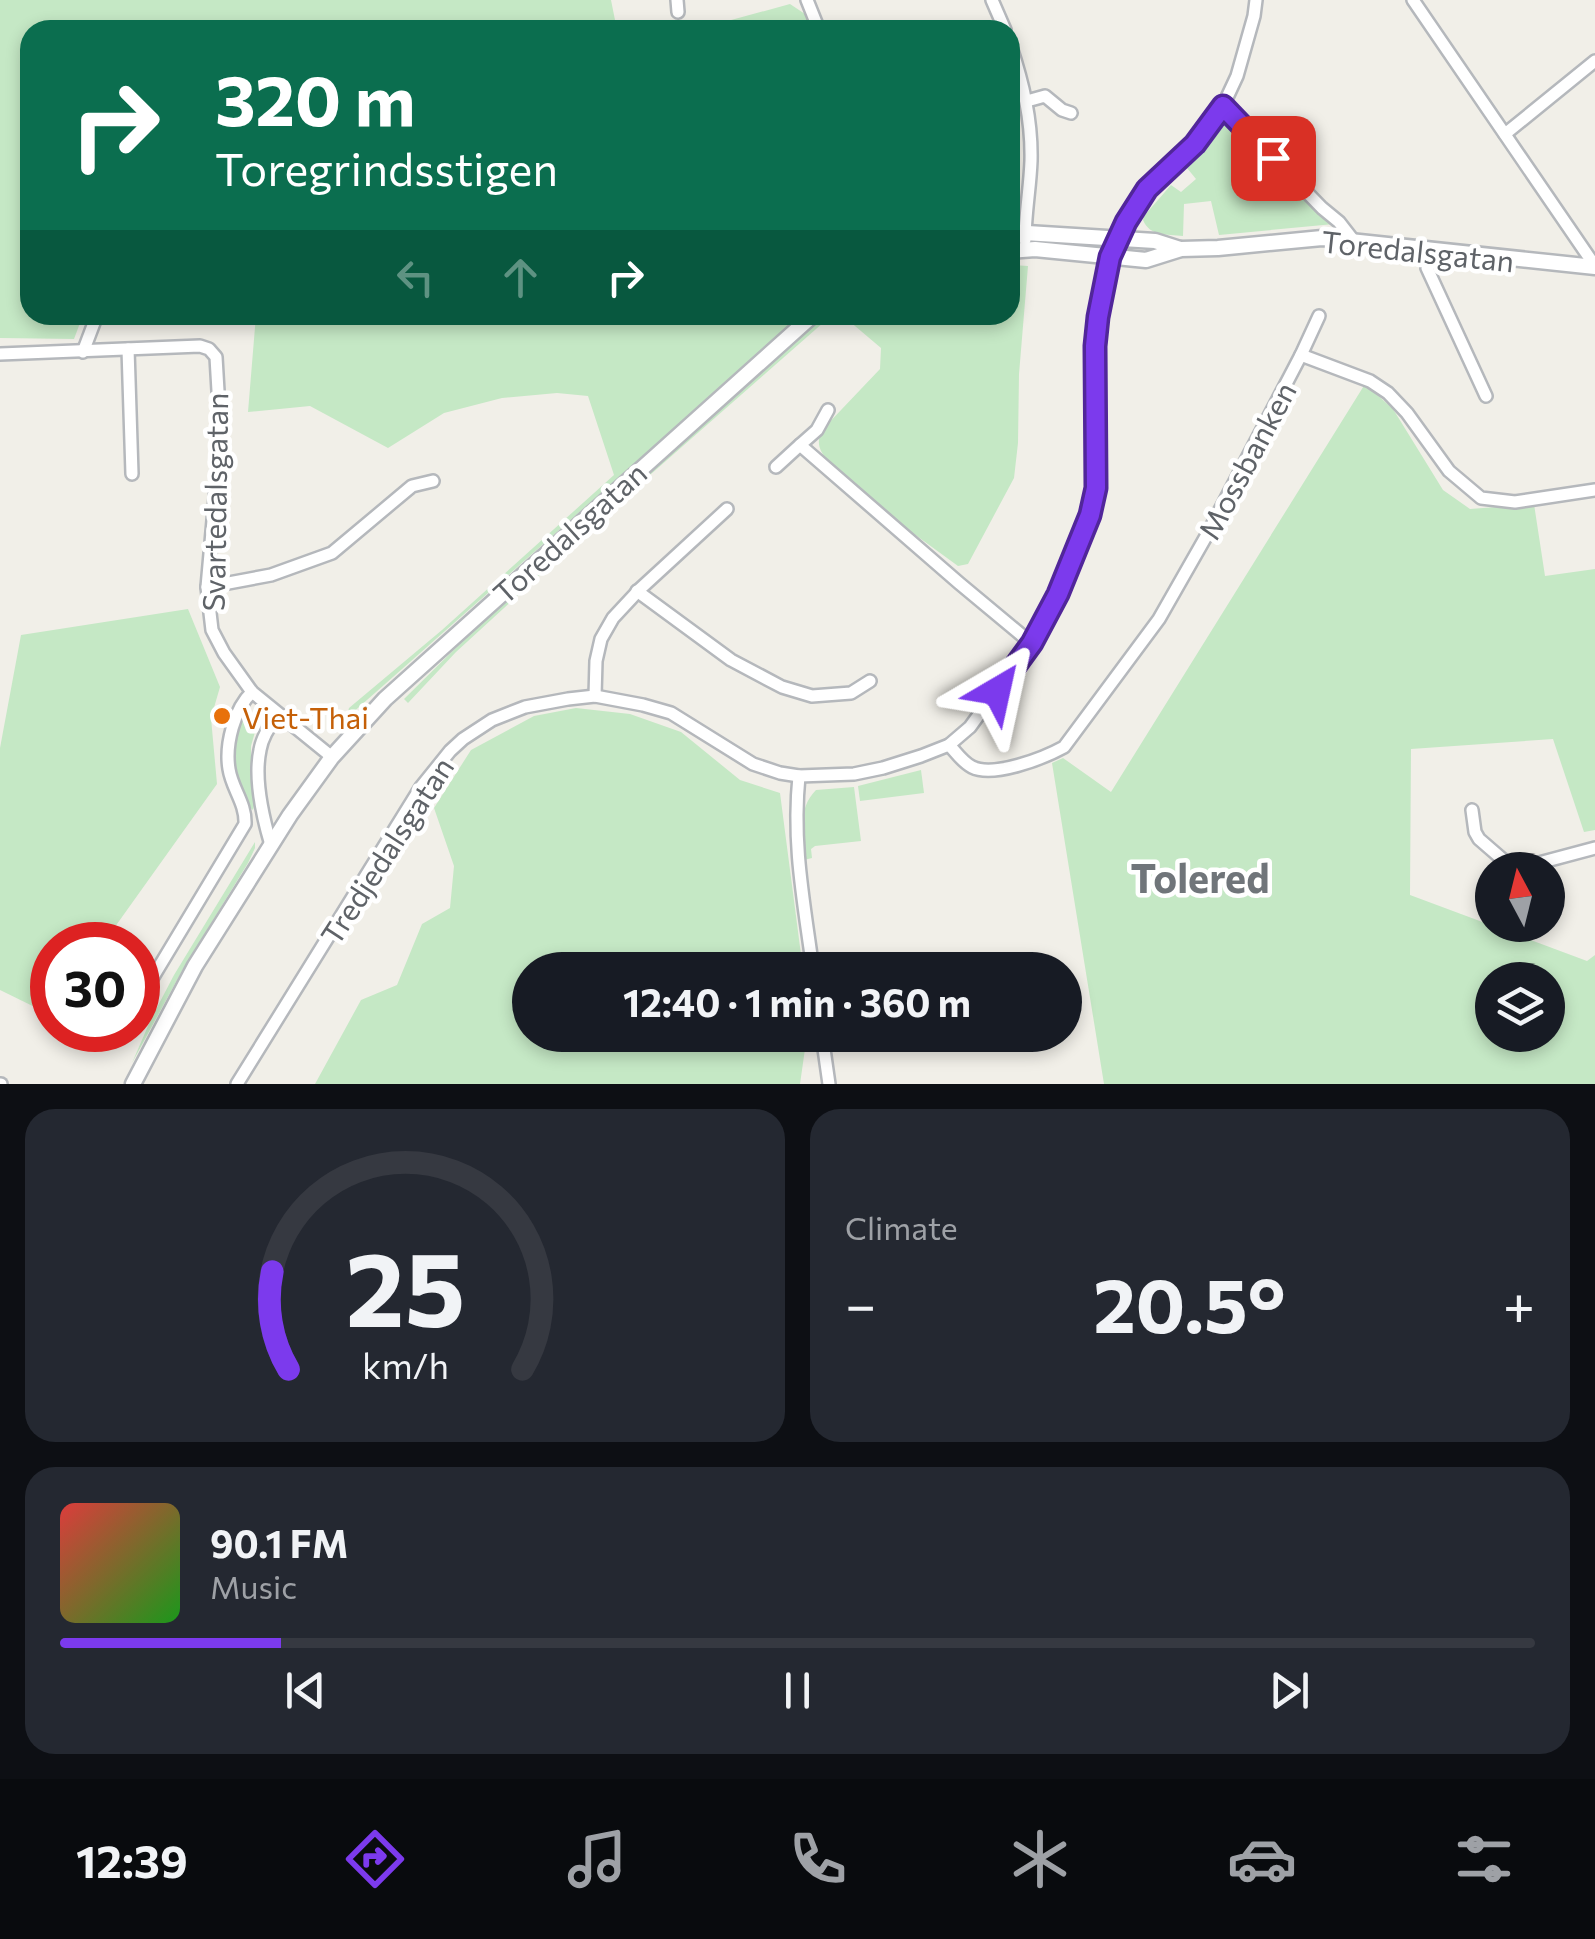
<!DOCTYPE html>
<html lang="en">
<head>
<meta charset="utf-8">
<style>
  body { margin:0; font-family:Commissioner,sans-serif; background:#242831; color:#f1f3f6; height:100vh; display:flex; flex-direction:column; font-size:38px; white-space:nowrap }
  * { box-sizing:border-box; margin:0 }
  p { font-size:32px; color:#9ea1a6 }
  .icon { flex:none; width:55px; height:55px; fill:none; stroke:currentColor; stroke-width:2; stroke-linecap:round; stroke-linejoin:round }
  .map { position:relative; height:1084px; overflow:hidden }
  .side { display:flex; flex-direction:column; gap:25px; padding:25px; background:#0d0f14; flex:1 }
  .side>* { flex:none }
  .hud { position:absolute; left:20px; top:20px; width:1000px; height:305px; border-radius:30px; box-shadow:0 5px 15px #0003; background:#0b6e4f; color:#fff; overflow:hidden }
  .needle { width:65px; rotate:353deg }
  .controls { position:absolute; left:1475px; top:852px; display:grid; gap:20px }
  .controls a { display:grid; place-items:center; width:90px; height:90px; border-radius:50%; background:#171b24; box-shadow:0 5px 15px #0003; font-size:50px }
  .speed { position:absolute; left:30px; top:922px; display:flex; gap:20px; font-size:50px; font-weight:700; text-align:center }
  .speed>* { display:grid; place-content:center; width:130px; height:130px; border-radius:50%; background:#171b24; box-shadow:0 5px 15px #0003; line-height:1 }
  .speed .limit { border:15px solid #d22; background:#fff; color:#111 }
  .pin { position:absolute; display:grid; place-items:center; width:85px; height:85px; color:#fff; margin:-42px; border-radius:20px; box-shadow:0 5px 15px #0006 }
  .me { position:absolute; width:110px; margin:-55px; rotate:36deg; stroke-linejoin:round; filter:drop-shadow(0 0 8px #0008) }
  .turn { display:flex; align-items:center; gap:35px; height:210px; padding:0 30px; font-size:45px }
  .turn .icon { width:130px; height:130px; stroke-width:2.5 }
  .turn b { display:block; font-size:70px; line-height:85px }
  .lanes { display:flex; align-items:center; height:95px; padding:0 30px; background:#0003; justify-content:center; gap:50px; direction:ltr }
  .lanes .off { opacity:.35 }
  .big { font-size:75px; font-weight:700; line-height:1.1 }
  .side .card { flex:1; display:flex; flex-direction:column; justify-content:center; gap:15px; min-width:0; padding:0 35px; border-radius:30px; background:#242831 }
  .side .dial { align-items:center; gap:0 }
  .dial svg { height:260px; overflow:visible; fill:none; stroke:#363941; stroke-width:7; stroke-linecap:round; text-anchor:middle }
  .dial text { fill:#f1f3f6; stroke:none }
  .song { display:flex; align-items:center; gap:30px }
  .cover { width:120px; height:120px; border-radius:15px; background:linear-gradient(135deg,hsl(0 70% 55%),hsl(120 70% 35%)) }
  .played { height:10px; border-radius:5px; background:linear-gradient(90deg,#7c3aed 15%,#363941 15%) }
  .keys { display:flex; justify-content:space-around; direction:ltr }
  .heat { display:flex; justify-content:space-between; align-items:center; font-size:55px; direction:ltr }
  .side .tiles { flex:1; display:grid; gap:25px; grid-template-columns:1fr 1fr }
  .card:last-child { grid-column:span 2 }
  .trip { position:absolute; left:512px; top:952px; width:570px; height:100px; border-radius:50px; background:#171b24; box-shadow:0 5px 15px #0003; font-weight:700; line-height:100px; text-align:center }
  .menu { display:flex; height:160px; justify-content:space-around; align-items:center; background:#090b0e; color:#9ea1a6 }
  .menu .icon { width:70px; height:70px }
  .menu .selected { color:#7c3aed }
  .menu b { font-size:45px; color:#f1f3f6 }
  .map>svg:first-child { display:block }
  .green { fill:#c5e8c5; fill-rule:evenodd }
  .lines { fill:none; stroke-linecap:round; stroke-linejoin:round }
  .minor-casing { stroke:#b5b8bc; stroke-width:16 }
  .tertiary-casing { stroke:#b5b8bc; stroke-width:19 }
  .minor { stroke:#fff; stroke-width:11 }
  .tertiary { stroke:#fff; stroke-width:14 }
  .route-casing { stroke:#51269a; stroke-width:25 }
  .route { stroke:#7c3aed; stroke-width:18 }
  .food-dot { fill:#e8710a; stroke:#fff; stroke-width:4 }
  .labels { text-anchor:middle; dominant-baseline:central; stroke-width:9; stroke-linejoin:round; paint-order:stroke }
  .street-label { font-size:30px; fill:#5f6368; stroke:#fff }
  .food-label { font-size:30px; fill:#c56008; stroke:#fff; text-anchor:start }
  .district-label { font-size:40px; font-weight:bold; fill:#70757a; stroke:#fff }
</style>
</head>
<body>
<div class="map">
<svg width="1595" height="1084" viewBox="0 0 1595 1084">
  <rect width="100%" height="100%" fill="#f1efe8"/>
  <!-- green -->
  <g class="green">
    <polygon points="0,0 611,0 617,30 30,30 30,315 83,315 74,339 0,338"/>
    <polygon points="790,4 829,30 634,30 702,28"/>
    <path d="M1229,119L1334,224L1219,235L1211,201L1184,204L1183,236C1167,234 1150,237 1143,220L1144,216L1171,185L1181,192L1196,179L1187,168L1204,152Z"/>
    <path d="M1010,265L1028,266L1019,374L1018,443L1014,478L968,564L958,566L910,531L828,461C819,450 816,443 822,430L880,369L881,348L842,315H1010Z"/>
    <polygon points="256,315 802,315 350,715 348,712 349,708 442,630 614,475 588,396 557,393 502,398 444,413 388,448 310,406 248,412"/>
    <polygon points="825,315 832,315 634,489 636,483"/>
    <path d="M1365,384L1393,409L1443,490L1470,509L1534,504L1545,576L1595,569V830L1584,832L1553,739L1411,749L1410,895L1587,961L1595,955V1084H1104L1052,763L1063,758L1111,792ZM1492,980H1548V1035H1492Z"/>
    <polygon points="627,495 456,652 408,703 404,699 488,616 623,496"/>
    <polygon points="188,609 220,687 211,718 217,784 102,945 52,945 51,1015 0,990 0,748 21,635"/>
    <polygon points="576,708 630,714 681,732 740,780 780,793 803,970 530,970 530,1035 807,1035 800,1084 315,1084 361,1000 397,985 422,924 450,908 454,866 434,808 471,750 534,716"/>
    <path d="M244,713H247L257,725L251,746V759L255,802L253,810L248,806C234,771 226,749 244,713Z"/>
    <polygon points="921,770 924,793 860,801 858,786"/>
    <path d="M854,787L861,841L815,846L811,849L812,858L804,860C803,835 797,809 816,790Z"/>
    <polygon points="255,842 255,848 248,863 183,969 132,1063 151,1019 174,975"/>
  </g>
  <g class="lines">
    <!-- minor casing -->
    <g class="minor-casing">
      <g id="minor">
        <polyline points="677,0 678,12"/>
        <polyline points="807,0 819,30"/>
        <polyline points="992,0 1005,30"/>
        <polyline points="1413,0 1595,266"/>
        <path d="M1010,44C1023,83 1032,120 1031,161C1030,188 1025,214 1025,240"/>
        <polyline points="1027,101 1045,96 1062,110 1071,113"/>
        <polyline points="1223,106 1322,208 1339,222 1353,240"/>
        <polyline points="1505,134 1595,61"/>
        <polyline points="1428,248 1427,268 1486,396"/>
        <polyline points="128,349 132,474"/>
        <polyline points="83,352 97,315"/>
        <polyline points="0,354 200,346 209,349 216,357 219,408 217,476 207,587 212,630 224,653 252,692 332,757"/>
        <polyline points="1301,355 1319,316"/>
        <polyline points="828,410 817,430 800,445 959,583 1031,643"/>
        <polyline points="776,467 800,445"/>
        <polyline points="207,587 271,575 332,553 412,486 433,481"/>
        <polyline points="637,591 731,660 782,687 812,696 851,693 870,681"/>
        <polyline points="595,696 596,661 601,639 613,618 640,589 727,509"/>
        <path d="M949,745C956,752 962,762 972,767C993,778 1044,758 1064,747L1159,619L1208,533L1301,355L1370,381L1388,393L1407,413L1449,471L1481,498L1515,502L1595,490"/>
        <path d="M799,776C792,845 804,902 813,970"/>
        <polyline points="1472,810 1475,832 1479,839 1509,865 1524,867 1595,848"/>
        <path d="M271,845C263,818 254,778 260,750C262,737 270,725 278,715"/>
        <path d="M138,1002L245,824C246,803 232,789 229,769C225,745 234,709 252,692"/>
        <polyline points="822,1035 829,1084"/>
        <polyline points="114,1041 121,1030"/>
        <polyline points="0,1084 1,1084"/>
        <polyline points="237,1084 421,787 450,751 463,739 492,720 525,707 568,699 595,696 643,705 671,713 753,764 780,773 799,776 854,774 883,768 921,756 949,745 970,727 1031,643 1058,594 1090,515 1096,487 1095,346 1098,317 1111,257 1126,222 1147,189 1195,144 1223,106 1237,76 1254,16 1256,0"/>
      </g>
    </g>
    <!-- tertiary casing -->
    <g class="tertiary-casing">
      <g id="tertiary">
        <polyline points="1010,232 1155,241 1180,249"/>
        <polyline points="1010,251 1035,249 1146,260 1181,249 1218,248 1322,238 1595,267"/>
        <polyline points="133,1084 195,966 290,815 332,757 385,699 813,315"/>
      </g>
    </g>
    <!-- minor -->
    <use href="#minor" class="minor"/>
    <!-- tertiary -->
    <use href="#tertiary" class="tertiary"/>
  </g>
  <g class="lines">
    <!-- route casing -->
    <g class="route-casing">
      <polyline id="route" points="997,691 1032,643 1058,594 1090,515 1096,488 1095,346 1098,317 1110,257 1126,222 1147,189 1195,144 1223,106 1273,158"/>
    </g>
    <!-- route -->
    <use href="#route" class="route"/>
  </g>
  <!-- markers -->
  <circle class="food-dot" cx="222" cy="716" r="10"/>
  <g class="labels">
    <!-- street labels -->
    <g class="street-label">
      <text transform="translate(1418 250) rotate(6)">Toredalsgatan</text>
      <text transform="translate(1246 460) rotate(-62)">Mossbanken</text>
      <text transform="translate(214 502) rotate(-89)">Svartedalsgatan</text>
      <text transform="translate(569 532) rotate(-42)">Toredalsgatan</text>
      <text transform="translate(386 850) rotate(-57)">Tredjedalsgatan</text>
    </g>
    <!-- food labels -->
    <g class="food-label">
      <text x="242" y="716">Viet-Thai</text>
    </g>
    <!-- district labels -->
    <g class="district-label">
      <text x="1200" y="876">Tolered</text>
    </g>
  </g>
</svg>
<div class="controls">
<a><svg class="needle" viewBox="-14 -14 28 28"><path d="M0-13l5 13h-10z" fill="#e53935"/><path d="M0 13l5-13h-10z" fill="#9ea1a6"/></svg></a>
<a><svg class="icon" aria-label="layers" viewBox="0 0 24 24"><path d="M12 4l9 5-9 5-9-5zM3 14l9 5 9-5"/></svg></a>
</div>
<div class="speed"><div class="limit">30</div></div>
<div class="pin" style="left:1273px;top:158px;background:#d93025"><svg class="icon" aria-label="arrive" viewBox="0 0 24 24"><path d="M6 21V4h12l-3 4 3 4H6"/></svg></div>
<svg class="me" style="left:997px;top:691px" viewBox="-20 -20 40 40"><path d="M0-17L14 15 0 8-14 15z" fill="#7c3aed" stroke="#fff" stroke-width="4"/></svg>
<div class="trip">12:40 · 1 min · 360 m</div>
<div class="hud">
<div class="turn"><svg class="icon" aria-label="right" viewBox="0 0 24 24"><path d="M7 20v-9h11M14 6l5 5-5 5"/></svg><div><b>320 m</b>Toregrindsstigen</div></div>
<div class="lanes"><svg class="icon off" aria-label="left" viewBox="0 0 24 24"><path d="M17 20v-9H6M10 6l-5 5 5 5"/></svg><svg class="icon off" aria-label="ahead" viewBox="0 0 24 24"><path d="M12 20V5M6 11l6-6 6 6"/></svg><svg class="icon" aria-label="right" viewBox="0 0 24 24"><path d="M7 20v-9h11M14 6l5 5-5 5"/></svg></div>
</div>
</div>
<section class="side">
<div class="tiles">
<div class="card dial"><svg viewBox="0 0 100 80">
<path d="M14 69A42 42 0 1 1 86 69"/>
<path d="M14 69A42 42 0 0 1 9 39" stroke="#7c3aed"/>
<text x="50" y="56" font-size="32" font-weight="700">25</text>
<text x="50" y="72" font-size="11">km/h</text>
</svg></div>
<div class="card"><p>Climate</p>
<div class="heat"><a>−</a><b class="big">20.5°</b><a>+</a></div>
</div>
<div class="card">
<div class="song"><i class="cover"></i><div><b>90.1 FM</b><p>Music</p></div></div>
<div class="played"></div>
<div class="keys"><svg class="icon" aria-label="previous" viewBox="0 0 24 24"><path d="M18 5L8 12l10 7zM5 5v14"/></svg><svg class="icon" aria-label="pause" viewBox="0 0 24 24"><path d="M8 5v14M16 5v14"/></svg><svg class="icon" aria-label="next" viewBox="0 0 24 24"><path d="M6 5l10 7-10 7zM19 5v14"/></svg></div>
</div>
</div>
</section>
<nav class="menu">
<b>12:39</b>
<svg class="icon selected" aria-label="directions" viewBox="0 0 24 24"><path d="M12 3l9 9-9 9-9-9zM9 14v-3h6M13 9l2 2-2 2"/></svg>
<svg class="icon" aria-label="music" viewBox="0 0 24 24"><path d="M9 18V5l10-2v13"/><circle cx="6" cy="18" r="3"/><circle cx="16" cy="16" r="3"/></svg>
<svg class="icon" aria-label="phone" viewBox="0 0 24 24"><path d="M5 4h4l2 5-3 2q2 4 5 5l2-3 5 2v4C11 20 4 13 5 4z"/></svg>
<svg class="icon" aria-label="climate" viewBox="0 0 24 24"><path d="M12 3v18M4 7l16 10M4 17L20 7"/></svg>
<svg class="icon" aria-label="car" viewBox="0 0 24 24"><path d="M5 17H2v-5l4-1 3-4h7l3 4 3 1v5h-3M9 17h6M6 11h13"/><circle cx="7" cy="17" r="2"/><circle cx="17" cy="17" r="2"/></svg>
<svg class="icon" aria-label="filters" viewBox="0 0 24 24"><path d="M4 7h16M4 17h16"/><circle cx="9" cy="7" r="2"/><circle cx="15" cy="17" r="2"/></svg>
</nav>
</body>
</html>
